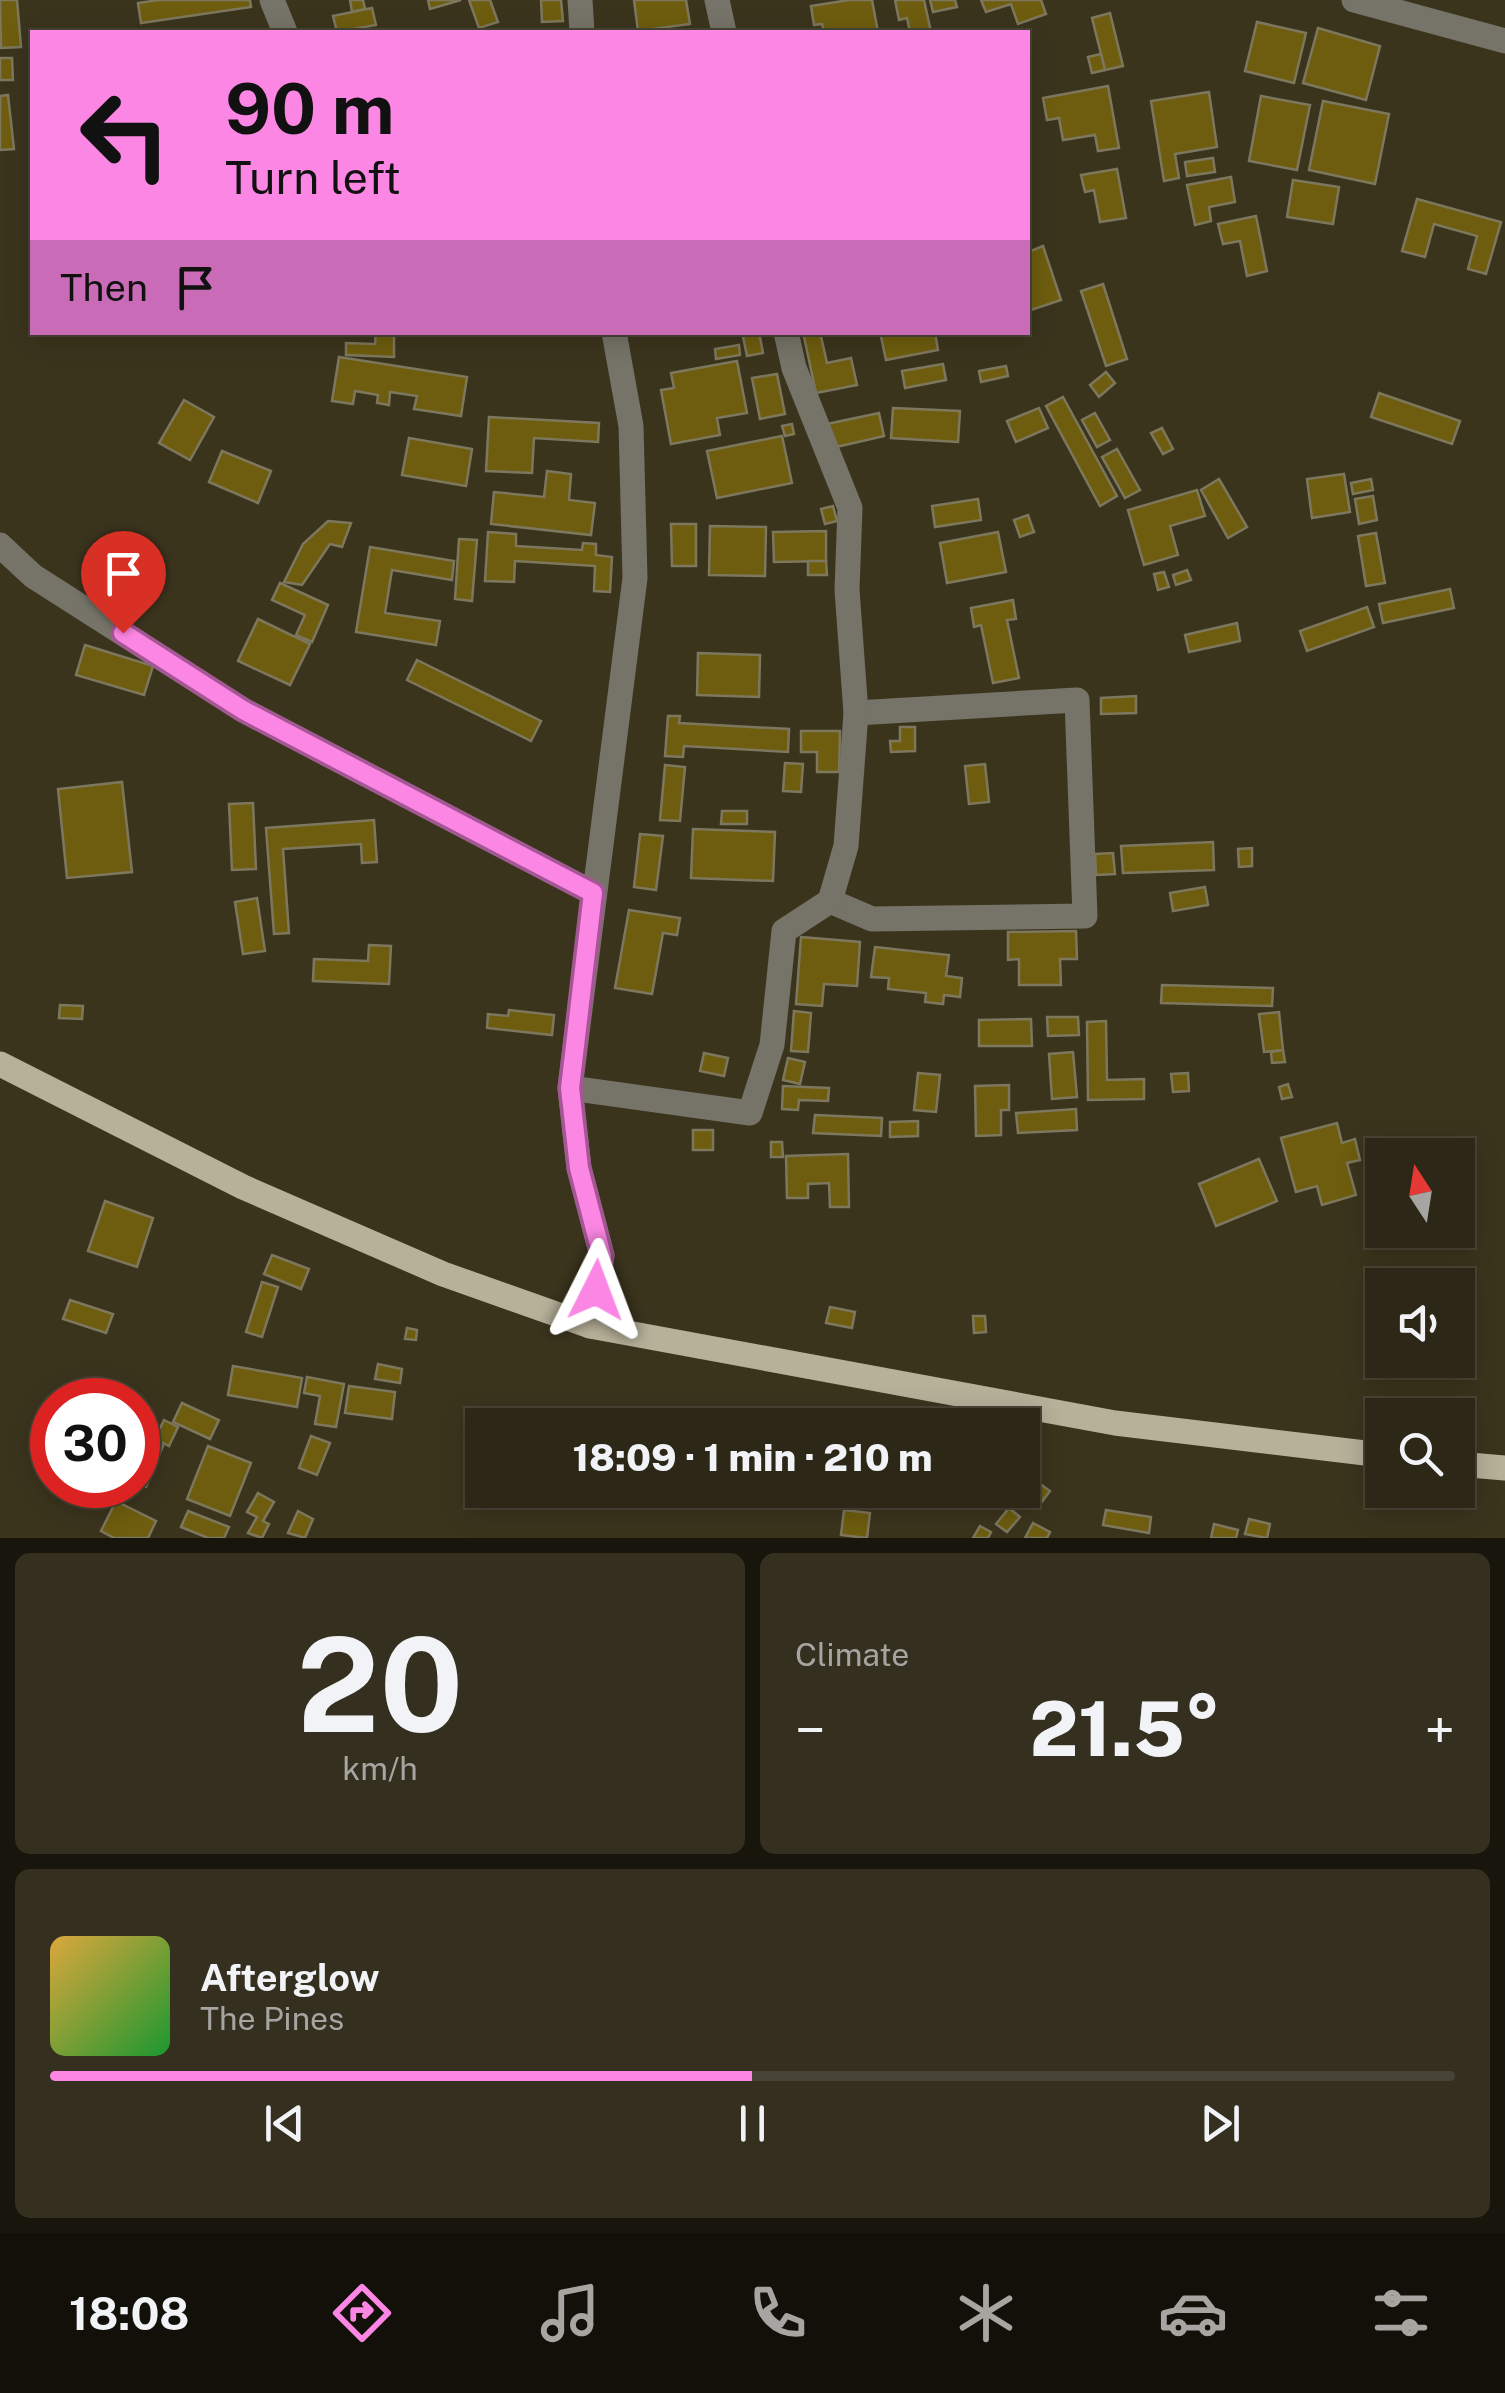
<!DOCTYPE html>
<html lang="en">
<head>
<meta charset="utf-8">
<style>
  body { margin:0; font-family:"Public Sans",sans-serif; background:#342f1f; color:#f1f3f6; height:100vh; display:flex; flex-direction:column; font-size:38px; white-space:nowrap }
  * { box-sizing:border-box; margin:0 }
  p { font-size:32px; color:#a6a5a1 }
  .icon { flex:none; width:55px; height:55px; fill:none; stroke:currentColor; stroke-width:2; stroke-linecap:round; stroke-linejoin:round }
  .map { position:relative; height:1538px; overflow:hidden }
  .details { display:flex; flex-direction:column; gap:15px; padding:15px; background:#18150c; flex:1 }
  .details>* { flex:none }
  .guide { position:absolute; left:30px; top:30px; width:1000px; height:305px; border-radius:0px; box-shadow:0 5px 25px #0003,0 0 0 2px #484435; background:#fc86e4; color:#111; overflow:hidden }
  .needle { width:65px; rotate:348deg }
  .buttons { position:absolute; left:1365px; top:1138px; display:grid; gap:20px }
  .buttons a { display:grid; place-items:center; width:110px; height:110px; border-radius:0px; background:#2c2716; box-shadow:0 5px 25px #0003,0 0 0 2px #484435; font-size:50px }
  .speed { position:absolute; left:30px; top:1378px; display:flex; gap:20px; font-size:50px; font-weight:700; text-align:center }
  .speed>* { display:grid; place-content:center; width:130px; height:130px; border-radius:50%; background:#2c2716; box-shadow:0 5px 25px #0003,0 0 0 2px #484435; line-height:1 }
  .speed .limit { border:15px solid #d22; background:#fff; color:#111 }
  .pin { position:absolute; display:grid; place-items:center; width:85px; height:85px; color:#fff; margin:-102px -42px; border-radius:50% 50% 50% 0; rotate:-45deg; box-shadow:0 0 10px #0007 }
  .pin .icon { rotate:45deg }
  .me { position:absolute; width:110px; margin:-55px; rotate:3deg; stroke-linejoin:round; filter:drop-shadow(0 0 8px #0008) }
  .turn { display:flex; align-items:center; gap:35px; height:210px; padding:0 30px; font-size:45px }
  .turn .icon { width:130px; height:130px; stroke-width:2.5 }
  .turn b { display:block; font-size:70px; line-height:85px }
  .then { display:flex; align-items:center; height:95px; padding:0 30px; background:#0003; gap:20px; font-size:38px }
  .big { font-size:75px; font-weight:800; line-height:1.1 }
  .details .tile { flex:1; display:flex; flex-direction:column; justify-content:center; gap:15px; min-width:0; padding:0 35px; border-radius:15px; background:#342f1f }
  .details .dial { align-items:center; gap:0 }
  .dial b { font-size:130px; line-height:1 }
  .song { display:flex; align-items:center; gap:30px }
  .cover { width:120px; height:120px; border-radius:15px; background:linear-gradient(135deg,hsl(40 70% 55%),hsl(130 70% 35%)) }
  .played { height:10px; border-radius:5px; background:linear-gradient(90deg,#fc86e4 50%,#484435 50%) }
  .keys { display:flex; justify-content:space-around; direction:ltr }
  .heat { display:flex; justify-content:space-between; align-items:center; font-size:55px; direction:ltr }
  .details .tiles { flex:1; display:grid; gap:15px; grid-template-columns:1fr 1fr }
  .tile:last-child { grid-column:span 2 }
  .trip { position:absolute; left:465px; top:1408px; width:575px; height:100px; border-radius:0px; background:#2c2716; box-shadow:0 5px 25px #0003,0 0 0 2px #484435; font-weight:800; line-height:100px; text-align:center }
  .menu { display:flex; height:160px; justify-content:space-around; align-items:center; background:#121009; color:#a6a5a1 }
  .menu .icon { width:70px; height:70px }
  .menu .active { color:#fc86e4 }
  .menu b { font-size:45px; color:#f1f3f6 }
  .map>svg:first-child { display:block }
  .building { fill:#6e5d0e; stroke:#7d775d; stroke-width:2.5 }
  .lines { fill:none; stroke-linecap:round; stroke-linejoin:round }
  .minor { stroke:#767368; stroke-width:25 }
  .major { stroke:#b7b19a; stroke-width:25 }
  .route-casing { stroke:#a45794; stroke-width:25 }
  .route { stroke:#fc86e4; stroke-width:18 }
</style>
</head>
<body>
<div class="map">
<svg width="1505" height="1538" viewBox="0 0 1505 1538">
  <rect width="100%" height="100%" fill="#3b341d"/>
  <!-- building -->
  <g class="building">
    <polygon points="0,0 17,0 21,47 1,48"/>
    <polygon points="159,0 250,0 251,7 141,23 138,3"/>
    <polygon points="350,0 363,0 365,9 352,12"/>
    <polygon points="428,0 461,0 430,9"/>
    <polygon points="469,0 490,0 498,22 479,28"/>
    <polygon points="541,0 561,0 563,21 542,22"/>
    <polygon points="634,0 686,0 690,24 638,31"/>
    <polygon points="849,0 872,0 878,32 824,32 822,24 814,25 811,6"/>
    <polygon points="895,0 924,0 931,32 910,32 907,18 899,20"/>
    <polygon points="930,0 955,0 957,7 933,12"/>
    <polygon points="981,0 1041,0 1046,14 1018,24 1011,4 986,12"/>
    <polygon points="372,8 376,25 337,32 333,16"/>
    <polygon points="1110,13 1123,66 1105,70 1092,18"/>
    <polygon points="1257,22 1306,33 1294,83 1245,71"/>
    <polygon points="1318,28 1380,46 1366,100 1303,83"/>
    <polygon points="1101,54 1105,70 1092,73 1088,57"/>
    <polygon points="0,58 12,58 13,80 0,80"/>
    <polygon points="1108,86 1119,148 1098,151 1095,135 1063,140 1059,118 1047,120 1043,98"/>
    <polygon points="1209,92 1217,147 1175,154 1179,178 1164,181 1151,101"/>
    <polygon points="8,95 14,149 0,150 0,96"/>
    <polygon points="1261,96 1310,105 1297,170 1249,161"/>
    <polygon points="1323,101 1389,114 1375,184 1309,170"/>
    <polygon points="1213,158 1215,172 1187,176 1185,162"/>
    <polygon points="1117,169 1126,218 1100,222 1094,190 1085,192 1081,175"/>
    <polygon points="1231,177 1235,202 1209,207 1211,221 1195,225 1187,185"/>
    <polygon points="1293,180 1339,187 1333,224 1287,217"/>
    <polygon points="1417,199 1501,222 1486,274 1468,269 1477,236 1434,224 1425,257 1402,251"/>
    <polygon points="1256,216 1267,271 1247,276 1240,241 1223,244 1218,224"/>
    <polygon points="1043,246 1061,300 1028,311 1028,252"/>
    <polygon points="1103,284 1127,359 1106,366 1081,291"/>
    <polygon points="376,332 394,332 394,357 346,355 346,343 375,344"/>
    <polygon points="742,332 759,332 763,353 747,356"/>
    <polygon points="803,332 820,332 827,363 851,358 857,385 816,393"/>
    <polygon points="880,332 935,332 938,350 886,360"/>
    <polygon points="739,345 740,355 716,359 715,349"/>
    <polygon points="339,357 467,377 461,416 414,409 417,396 390,392 389,405 377,403 378,395 355,391 353,404 332,401"/>
    <polygon points="737,361 747,413 717,418 720,435 671,444 661,390 674,388 671,373"/>
    <polygon points="943,364 946,380 905,388 902,371"/>
    <polygon points="1006,366 1008,376 981,382 979,371"/>
    <polygon points="1106,372 1115,383 1099,397 1090,385"/>
    <polygon points="777,374 785,414 760,419 752,378"/>
    <polygon points="1379,393 1460,421 1452,444 1371,417"/>
    <polygon points="1063,397 1117,496 1100,506 1046,406"/>
    <polygon points="184,400 214,417 190,460 159,443"/>
    <polygon points="893,408 960,411 958,442 891,438"/>
    <polygon points="1039,408 1048,428 1016,442 1007,421"/>
    <polygon points="879,413 884,436 832,448 827,424"/>
    <polygon points="1095,413 1110,440 1097,447 1082,420"/>
    <polygon points="489,417 599,423 598,442 534,438 532,473 486,471"/>
    <polygon points="792,424 794,434 785,436 782,426"/>
    <polygon points="1162,428 1173,449 1163,454 1151,433"/>
    <polygon points="782,436 792,483 717,498 707,451"/>
    <polygon points="409,438 472,449 466,486 402,475"/>
    <polygon points="1117,449 1140,490 1125,498 1102,457"/>
    <polygon points="222,451 271,471 258,503 209,482"/>
    <polygon points="547,471 571,474 569,500 595,503 591,535 491,524 494,492 544,497"/>
    <polygon points="1344,474 1350,512 1312,518 1307,479"/>
    <polygon points="1219,479 1247,527 1228,538 1201,490"/>
    <polygon points="1371,479 1373,490 1353,494 1351,483"/>
    <polygon points="1197,490 1205,516 1170,526 1178,555 1144,565 1128,510"/>
    <polygon points="1373,496 1377,520 1359,524 1355,499"/>
    <polygon points="978,499 981,520 935,527 932,506"/>
    <polygon points="833,506 837,521 825,524 821,509"/>
    <polygon points="1028,515 1034,532 1020,537 1014,520"/>
    <polygon points="328,521 351,523 342,547 330,544 302,585 284,582 303,544"/>
    <polygon points="671,524 696,524 696,566 672,566"/>
    <polygon points="710,526 766,527 765,576 709,575"/>
    <polygon points="826,531 826,561 774,562 773,532"/>
    <polygon points="488,532 516,534 516,546 582,550 583,543 596,544 596,555 612,557 610,592 594,591 595,566 515,561 514,582 485,581"/>
    <polygon points="998,532 1006,572 947,583 940,543"/>
    <polygon points="1376,533 1385,583 1366,586 1358,536"/>
    <polygon points="459,539 477,540 472,601 455,599"/>
    <polygon points="370,547 454,561 452,580 392,570 385,613 440,621 436,645 356,632"/>
    <polygon points="808,561 826,561 827,575 808,575"/>
    <polygon points="1187,570 1191,580 1176,585 1173,575"/>
    <polygon points="1164,572 1169,587 1158,590 1154,574"/>
    <polygon points="280,583 328,605 312,642 296,635 305,615 272,600"/>
    <polygon points="1450,589 1454,608 1383,623 1379,604"/>
    <polygon points="1013,600 1016,619 1007,620 1019,678 993,683 981,625 974,627 971,608"/>
    <polygon points="1367,607 1374,627 1307,651 1300,631"/>
    <polygon points="258,619 310,644 290,685 238,661"/>
    <polygon points="1237,623 1240,641 1189,652 1185,635"/>
    <polygon points="85,645 153,666 144,695 76,675"/>
    <polygon points="698,653 760,655 759,697 697,695"/>
    <polygon points="417,660 541,721 531,741 407,680"/>
    <polygon points="1136,696 1136,713 1101,714 1101,698"/>
    <polygon points="668,716 680,716 679,723 789,729 788,752 684,746 683,757 665,756"/>
    <polygon points="900,727 915,727 915,751 891,752 890,741 900,741"/>
    <polygon points="801,731 840,731 839,772 817,772 817,752 801,752"/>
    <polygon points="785,763 803,764 801,792 783,791"/>
    <polygon points="985,764 989,802 969,804 965,766"/>
    <polygon points="665,765 685,767 680,821 660,820"/>
    <polygon points="122,782 132,872 67,878 58,789"/>
    <polygon points="253,803 256,869 232,870 229,804"/>
    <polygon points="722,811 747,811 747,824 721,824"/>
    <polygon points="374,820 377,862 362,863 361,844 283,849 289,933 274,934 266,828"/>
    <polygon points="693,829 775,832 773,881 691,878"/>
    <polygon points="640,834 663,836 656,890 634,887"/>
    <polygon points="1213,842 1214,870 1123,873 1121,846"/>
    <polygon points="1252,848 1252,866 1239,867 1238,849"/>
    <polygon points="1113,853 1115,874 1096,875 1095,854"/>
    <polygon points="1205,887 1208,905 1173,911 1170,893"/>
    <polygon points="257,898 265,951 243,954 235,902"/>
    <polygon points="629,910 680,918 677,935 663,933 652,994 615,988"/>
    <polygon points="1076,931 1077,959 1060,959 1061,985 1019,985 1019,959 1008,960 1008,932"/>
    <polygon points="801,937 860,942 857,986 824,984 822,1006 796,1004"/>
    <polygon points="369,945 391,946 389,984 313,981 314,959 368,961"/>
    <polygon points="875,947 949,955 946,976 962,978 960,997 944,995 943,1004 925,1002 926,993 888,989 889,978 871,977"/>
    <polygon points="1162,985 1273,988 1272,1006 1161,1003"/>
    <polygon points="60,1005 83,1006 82,1019 59,1018"/>
    <polygon points="509,1010 554,1015 552,1035 487,1028 488,1014 508,1016"/>
    <polygon points="794,1011 811,1013 808,1052 791,1051"/>
    <polygon points="1279,1012 1283,1050 1264,1052 1259,1014"/>
    <polygon points="1047,1017 1078,1017 1079,1035 1048,1036"/>
    <polygon points="1031,1019 1032,1046 979,1046 979,1020"/>
    <polygon points="1106,1021 1107,1080 1144,1079 1144,1099 1088,1100 1087,1022"/>
    <polygon points="1283,1050 1285,1062 1272,1063 1271,1052"/>
    <polygon points="1073,1052 1077,1097 1052,1099 1049,1054"/>
    <polygon points="704,1053 728,1058 724,1076 700,1071"/>
    <polygon points="788,1058 805,1062 800,1084 783,1080"/>
    <polygon points="918,1073 940,1075 936,1112 914,1110"/>
    <polygon points="1188,1073 1189,1091 1173,1092 1171,1074"/>
    <polygon points="1288,1084 1292,1097 1282,1099 1279,1087"/>
    <polygon points="1009,1085 1009,1110 1001,1110 1001,1135 976,1136 975,1086"/>
    <polygon points="783,1086 829,1088 828,1101 799,1100 798,1110 782,1109"/>
    <polygon points="1076,1109 1077,1130 1018,1133 1016,1113"/>
    <polygon points="815,1115 882,1118 881,1136 813,1133"/>
    <polygon points="918,1121 918,1136 890,1137 890,1122"/>
    <polygon points="1337,1123 1342,1143 1355,1139 1360,1160 1347,1163 1356,1195 1322,1205 1317,1186 1296,1192 1281,1138"/>
    <rect x="693" y="1130" width="20" height="20"/>
    <polygon points="771,1142 782,1142 783,1157 771,1157"/>
    <polygon points="848,1154 849,1207 830,1207 829,1183 808,1184 808,1198 787,1198 786,1156"/>
    <polygon points="1259,1159 1277,1201 1216,1226 1199,1184"/>
    <polygon points="105,1201 153,1218 137,1267 88,1251"/>
    <polygon points="272,1255 309,1269 301,1289 264,1274"/>
    <polygon points="262,1282 278,1287 262,1337 246,1332"/>
    <polygon points="70,1300 113,1314 106,1333 63,1319"/>
    <polygon points="830,1307 855,1312 852,1328 826,1323"/>
    <polygon points="973,1316 985,1316 986,1332 974,1333"/>
    <polygon points="407,1328 417,1330 416,1340 405,1339"/>
    <polygon points="378,1364 402,1369 400,1383 375,1379"/>
    <polygon points="233,1366 302,1378 297,1407 228,1395"/>
    <polygon points="307,1377 344,1384 336,1427 315,1424 320,1396 304,1393"/>
    <polygon points="349,1386 395,1392 392,1419 345,1413"/>
    <polygon points="182,1403 219,1420 210,1439 173,1422"/>
    <polygon points="164,1420 178,1427 169,1446 155,1439"/>
    <polygon points="311,1436 330,1443 317,1475 299,1468"/>
    <polygon points="149,1440 163,1446 146,1487 138,1484 138,1469"/>
    <polygon points="208,1446 251,1463 230,1516 187,1499"/>
    <polygon points="1036,1481 1050,1491 1038,1507 1025,1497"/>
    <polygon points="258,1493 274,1502 263,1521 269,1524 262,1538 248,1533 257,1517 247,1512"/>
    <polygon points="116,1501 156,1521 148,1538 114,1538 101,1531"/>
    <polygon points="1009,1508 1020,1517 1007,1532 996,1524"/>
    <polygon points="844,1510 870,1513 867,1538 841,1535"/>
    <polygon points="1106,1510 1151,1517 1149,1533 1103,1525"/>
    <polygon points="188,1511 229,1527 224,1538 208,1538 181,1527"/>
    <polygon points="298,1511 313,1519 305,1538 288,1533"/>
    <polygon points="1249,1519 1270,1524 1267,1538 1245,1534"/>
    <polygon points="1033,1523 1050,1532 1047,1538 1025,1538"/>
    <polygon points="1214,1524 1238,1530 1236,1538 1211,1538"/>
    <polygon points="980,1526 991,1532 988,1538 973,1538"/>
  </g>
  <g class="lines">
    <!-- minor -->
    <g class="minor">
      <polyline points="272,0 285,32"/>
      <polyline points="580,0 582,32"/>
      <polyline points="717,0 724,32"/>
      <polyline points="1354,0 1505,41"/>
      <polyline points="0,545 33,576 243,710 593,893"/>
      <polyline points="830,901 872,919 1085,916 1077,700 856,713"/>
      <polyline points="570,1088 750,1113 772,1045 784,931 830,901 846,846 856,713 847,590 850,508 794,368 786,332"/>
      <polyline points="590,1326 602,1255 579,1168 570,1088 635,578 631,426 614,332"/>
    </g>
    <!-- major -->
    <g class="major">
      <polyline points="0,1064 243,1187 443,1274 590,1326 1115,1423 1382,1455"/>
      <polyline points="1458,1464 1505,1468"/>
    </g>
  </g>
  <g class="lines">
    <!-- route casing -->
    <g class="route-casing">
      <polyline id="route" points="123,633 243,710 593,893 570,1088 579,1168 602,1256 596,1290"/>
    </g>
    <!-- route -->
    <use href="#route" class="route"/>
  </g>
</svg>
<div class="buttons">
<a><svg class="needle" viewBox="-14 -14 28 28"><path d="M0-13l5 13h-10z" fill="#e53935"/><path d="M0 13l5-13h-10z" fill="#a6a5a1"/></svg></a>
<a><svg class="icon" aria-label="sound" viewBox="0 0 24 24"><path d="M4 9h4l5-4v14l-5-4H4zM17 9q2 3 0 6"/></svg></a>
<a><svg class="icon" aria-label="search" viewBox="0 0 24 24"><circle cx="10" cy="10" r="6"/><path d="M15 15l6 6"/></svg></a>
</div>
<div class="speed"><div class="limit">30</div></div>
<div class="pin" style="left:123px;top:633px;background:#d93025"><svg class="icon" aria-label="arrive" viewBox="0 0 24 24"><path d="M6 21V4h12l-3 4 3 4H6"/></svg></div>
<svg class="me" style="left:596px;top:1290px" viewBox="-20 -20 40 40"><path d="M0-17L14 15 0 8-14 15z" fill="#fc86e4" stroke="#fff" stroke-width="4"/></svg>
<div class="trip">18:09 · 1 min · 210 m</div>
<div class="guide">
<div class="turn"><svg class="icon" aria-label="left" viewBox="0 0 24 24"><path d="M17 20v-9H6M10 6l-5 5 5 5"/></svg><div><b>90 m</b>Turn left</div></div>
<div class="then">Then<svg class="icon" aria-label="arrive" viewBox="0 0 24 24"><path d="M6 21V4h12l-3 4 3 4H6"/></svg></div>
</div>
</div>
<section class="details">
<div class="tiles">
<div class="tile dial"><b>20</b><p>km/h</p></div>
<div class="tile"><p>Climate</p>
<div class="heat"><a>−</a><b class="big">21.5°</b><a>+</a></div>
</div>
<div class="tile">
<div class="song"><i class="cover"></i><div><b>Afterglow</b><p>The Pines</p></div></div>
<div class="played"></div>
<div class="keys"><svg class="icon" aria-label="previous" viewBox="0 0 24 24"><path d="M18 5L8 12l10 7zM5 5v14"/></svg><svg class="icon" aria-label="pause" viewBox="0 0 24 24"><path d="M8 5v14M16 5v14"/></svg><svg class="icon" aria-label="next" viewBox="0 0 24 24"><path d="M6 5l10 7-10 7zM19 5v14"/></svg></div>
</div>
</div>
</section>
<nav class="menu">
<b>18:08</b>
<svg class="icon active" aria-label="directions" viewBox="0 0 24 24"><path d="M12 3l9 9-9 9-9-9zM9 14v-3h6M13 9l2 2-2 2"/></svg>
<svg class="icon" aria-label="music" viewBox="0 0 24 24"><path d="M9 18V5l10-2v13"/><circle cx="6" cy="18" r="3"/><circle cx="16" cy="16" r="3"/></svg>
<svg class="icon" aria-label="phone" viewBox="0 0 24 24"><path d="M5 4h4l2 5-3 2q2 4 5 5l2-3 5 2v4C11 20 4 13 5 4z"/></svg>
<svg class="icon" aria-label="climate" viewBox="0 0 24 24"><path d="M12 3v18M4 7l16 10M4 17L20 7"/></svg>
<svg class="icon" aria-label="car" viewBox="0 0 24 24"><path d="M5 17H2v-5l4-1 3-4h7l3 4 3 1v5h-3M9 17h6M6 11h13"/><circle cx="7" cy="17" r="2"/><circle cx="17" cy="17" r="2"/></svg>
<svg class="icon" aria-label="filters" viewBox="0 0 24 24"><path d="M4 7h16M4 17h16"/><circle cx="9" cy="7" r="2"/><circle cx="15" cy="17" r="2"/></svg>
</nav>
</body>
</html>
